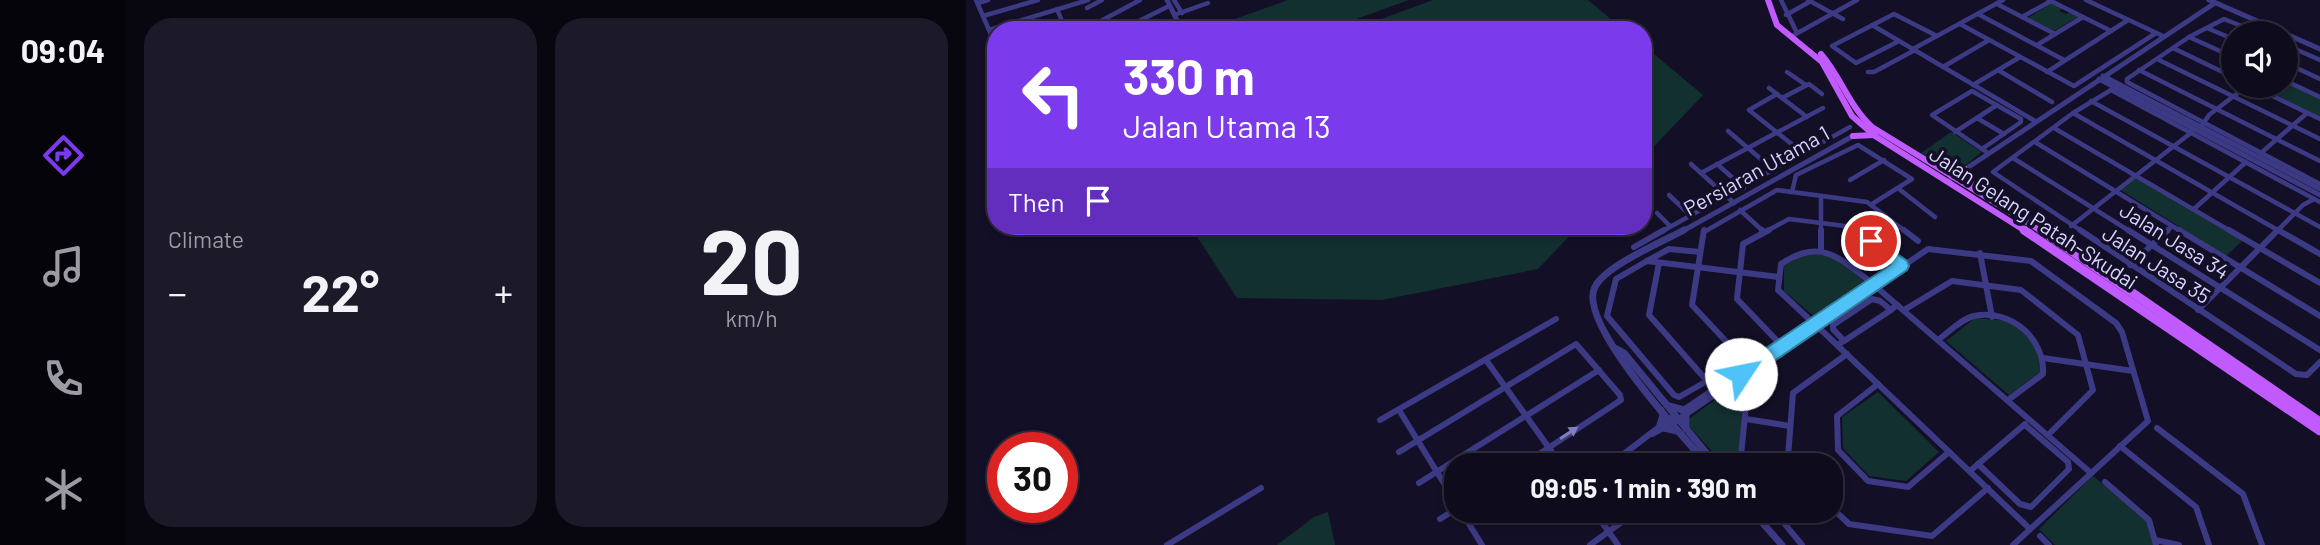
<!DOCTYPE html>
<html lang="en">
<head>
<meta charset="utf-8">
<style>
  body { margin:0; font-family:Barlow,sans-serif; background:#1c1929; color:#f1f3f6; height:100vh; display:flex; flex-direction:column; font-size:26px; white-space:nowrap }
  * { box-sizing:border-box; margin:0 }
  p { font-size:23px; color:#9b9ba3 }
  .icon { flex:none; width:38px; height:38px; fill:none; stroke:currentColor; stroke-width:2; stroke-linecap:round; stroke-linejoin:round }
  .map { position:relative; flex:1; overflow:hidden }
  .panel { display:flex; flex-direction:column; gap:18px; padding:18px; background:#08060f; width:840px }
  .panel>* { flex:none }
  .guide { position:absolute; left:21px; top:21px; width:665px; height:214px; border-radius:28px; box-shadow:0 4px 10px #0003,0 0 0 2px #2e2b3b; background:#7c3aed; color:#fff; overflow:hidden }
  .tools { position:absolute; left:1255px; top:21px; display:grid; gap:14px }
  .tools a { display:grid; place-items:center; width:77px; height:77px; border-radius:50%; background:#0e0b1c; box-shadow:0 4px 10px #0003,0 0 0 2px #2e2b3b; font-size:35px }
  .speed { position:absolute; left:21px; top:432px; display:flex; gap:14px; font-size:35px; font-weight:700; text-align:center }
  .speed>* { display:grid; place-content:center; width:91px; height:91px; border-radius:50%; background:#0e0b1c; box-shadow:0 4px 10px #0003,0 0 0 2px #2e2b3b; line-height:1 }
  .speed .limit { border:10px solid #d22; background:#fff; color:#111 }
  .pin { position:absolute; display:grid; place-items:center; width:60px; height:60px; color:#fff; margin:-30px; border:4px solid #fff; border-radius:50%; box-shadow:0 2px 7px #0007 }
  .me { position:absolute; width:77px; margin:-38px; rotate:56deg; stroke-linejoin:round; filter:drop-shadow(0 0 5px #0008) }
  .turn { display:flex; align-items:center; gap:24px; height:147px; padding:0 21px; font-size:32px }
  .turn .icon { width:91px; height:91px; stroke-width:2.5 }
  .turn b { display:block; font-size:49px; line-height:60px }
  .then { display:flex; align-items:center; height:66px; padding:0 21px; background:#0003; gap:14px; font-size:26px }
  .big { font-size:52px; font-weight:700; line-height:1.1 }
  .panel .card { flex:1; display:flex; flex-direction:column; justify-content:center; gap:10px; min-width:0; padding:0 24px; border-radius:28px; background:#1c1929 }
  .panel .dial { align-items:center; gap:0 }
  .dial b { font-size:91px; line-height:1 }
  .heat { display:flex; justify-content:space-between; align-items:center; font-size:38px; direction:ltr }
  .panel .tiles { flex:1; display:grid; gap:18px; grid-template-columns:repeat(2,1fr) }
  .trip { position:absolute; left:478px; top:453px; width:399px; height:70px; border-radius:28px; background:#0e0b1c; box-shadow:0 4px 10px #0003,0 0 0 2px #2e2b3b; font-weight:700; line-height:70px; text-align:center }
  main { display:flex; flex:1; min-height:0 }
  .menu { display:flex; flex-direction:column; width:126px; justify-content:space-around; align-items:center; background:#06040b; color:#9b9ba3 }
  .menu .icon { width:49px; height:49px }
  .menu .selected { color:#7c3aed }
  .menu b { font-size:32px; color:#f1f3f6 }
  .map>svg:first-child { display:block }
  .green { fill:#12302f }
  .lines { fill:none; stroke-linecap:round; stroke-linejoin:round }
  .minor-far1 { stroke:#3d3a85; stroke-width:4.5 }
  .minor { stroke:#3d3a85; stroke-width:6 }
  .tertiary-far1 { stroke:#3d3a85; stroke-width:5 }
  .tertiary { stroke:#3d3a85; stroke-width:7 }
  .primary-far1 { stroke:#c25bff; stroke-width:6 }
  .primary { stroke:#c25bff; stroke-width:9 }
  .oneway { fill:#837fbc }
  .route { fill:#4fc3f7; stroke:#337fa1; stroke-width:2 }
  .labels { text-anchor:middle; dominant-baseline:central; stroke-width:7; stroke-linejoin:round; paint-order:stroke }
  .street-label { font-size:21px; fill:#d9d4ff; stroke:#130f26 }
</style>
</head>
<body>
<main>
<nav class="menu">
<b>09:04</b>
<svg class="icon selected" aria-label="directions" viewBox="0 0 24 24"><path d="M12 3l9 9-9 9-9-9zM9 14v-3h6M13 9l2 2-2 2"/></svg>
<svg class="icon" aria-label="music" viewBox="0 0 24 24"><path d="M9 18V5l10-2v13"/><circle cx="6" cy="18" r="3"/><circle cx="16" cy="16" r="3"/></svg>
<svg class="icon" aria-label="phone" viewBox="0 0 24 24"><path d="M5 4h4l2 5-3 2q2 4 5 5l2-3 5 2v4C11 20 4 13 5 4z"/></svg>
<svg class="icon" aria-label="climate" viewBox="0 0 24 24"><path d="M12 3v18M4 7l16 10M4 17L20 7"/></svg>
</nav>
<section class="panel">
<div class="tiles">
<div class="card"><p>Climate</p>
<div class="heat"><a>−</a><b class="big">22°</b><a>+</a></div>
</div>
<div class="card dial"><b>20</b><p>km/h</p></div>
</div>
</section>
<div class="map">
<svg width="1354" height="545" viewBox="0 0 1354 545">
  <rect width="100%" height="100%" fill="#130f26"/>
  <!-- green -->
  <g class="green">
    <polygon points="322,0 443,0 360,30 238,30"/>
    <polygon points="467,0 622,0 658,30 385,30"/>
    <polygon points="1085,3 1096,8 1093,11 1100,14 1105,11 1112,17 1088,31 1062,18"/>
    <polygon points="677,45 737,95 677,158"/>
    <polygon points="1320,83 1354,99 1354,117 1301,91 1306,86 1320,86"/>
    <polygon points="985,132 1016,152 996,168 972,165 955,153"/>
    <polygon points="1170,175 1278,239 1260,256 1153,189"/>
    <polygon points="224,226 613,226 572,269 416,300 271,298"/>
    <polygon points="839,253 871,257 900,283 850,318 818,291 818,266"/>
    <polygon points="1009,318 1042,321 1069,343 1075,372 1043,395 980,341"/>
    <polygon points="780,377 772,465 758,465 724,427 723,419"/>
    <polygon points="912,392 973,452 940,481 903,476 877,448 876,417"/>
    <polygon points="1127,476 1181,521 1187,545 1089,545 1073,529"/>
    <polygon points="362,512 369,545 311,545 348,517"/>
  </g>
  <g class="lines">
    <!-- minor-far1 -->
    <g class="minor-far1">
      <polyline points="10,0 30,46"/>
      <polyline points="208,0 216,13"/>
      <polyline points="815,0 831,33"/>
      <polyline points="842,0 877,19"/>
      <polyline points="1083,0 1145,31"/>
      <polyline points="1120,0 1197,36"/>
      <polyline points="12,3 22,0"/>
      <polyline points="1031,4 1089,34"/>
      <polyline points="121,8 136,0"/>
      <polyline points="91,9 98,26"/>
      <polyline points="1012,14 1098,60"/>
      <polyline points="208,15 242,3"/>
      <polyline points="820,15 845,1"/>
      <polyline points="17,16 72,0"/>
      <polyline points="1056,17 1085,1"/>
      <polyline points="58,20 62,30"/>
      <polyline points="169,22 178,30"/>
      <polyline points="994,24 1108,86 1190,33"/>
      <polyline points="906,25 1069,121"/>
      <polyline points="1241,28 1267,39"/>
      <polyline points="23,30 122,0"/>
      <polyline points="118,30 174,0"/>
      <polyline points="155,30 203,6"/>
      <polyline points="1293,33 1258,19 1223,37 1161,79 1161,82 1354,184"/>
      <polyline points="828,35 891,0"/>
      <polyline points="1223,37 1267,57"/>
      <polyline points="933,41 890,63 866,46 928,14 971,36"/>
      <polyline points="1071,45 1117,17"/>
      <polyline points="1320,45 1354,60"/>
      <polyline points="1207,48 1267,77"/>
      <polyline points="947,49 1037,0"/>
      <polyline points="1320,56 1328,49"/>
      <polyline points="1191,59 1354,139"/>
      <polyline points="1320,63 1354,79"/>
      <polyline points="977,67 1023,40"/>
      <polyline points="1032,70 1086,102"/>
      <polyline points="1173,70 1354,161"/>
      <polyline points="821,72 840,85"/>
      <polyline points="902,72 908,72 949,50"/>
      <polyline points="1081,72 1162,20"/>
      <polyline points="1320,81 1354,97"/>
      <polyline points="1007,85 1054,57"/>
      <polyline points="1286,86 1354,119"/>
      <polyline points="803,88 841,117"/>
      <polygon points="1006,91 1055,119 1055,122 1016,149 966,115"/>
      <polyline points="811,94 783,110 838,154"/>
      <polyline points="816,98 843,84 856,94"/>
      <polyline points="1125,101 1354,227"/>
      <polyline points="1107,113 1315,232"/>
      <polyline points="1011,118 1038,134"/>
      <polyline points="1237,124 1243,115 1281,86"/>
      <polyline points="1088,128 1266,232"/>
      <polyline points="762,131 809,171"/>
      <polyline points="989,132 1031,105"/>
      <polyline points="1069,142 1216,232"/>
      <polyline points="1016,149 1022,153"/>
      <polyline points="1295,153 1341,113"/>
      <polyline points="1047,158 1165,232"/>
      <polyline points="725,164 768,203"/>
      <polyline points="751,164 778,188"/>
      <polyline points="735,173 857,108"/>
      <polyline points="884,180 918,160"/>
      <polyline points="933,189 969,217"/>
      <polyline points="826,192 830,175 892,145 946,179 906,204"/>
      <polyline points="703,195 724,215"/>
      <polyline points="855,196 855,232"/>
      <polyline points="1228,209 1280,162"/>
      <polyline points="774,210 798,232"/>
      <polyline points="691,213 704,226"/>
      <polyline points="1105,226 1226,132"/>
      <polyline points="695,232 884,127"/>
      <polyline points="738,232 811,190 901,202 940,232"/>
      <polyline points="799,232 823,219 887,227 893,232"/>
      <polyline points="1117,232 1027,172 1107,113 1145,90 1354,202"/>
      <polyline points="1200,232 1205,227"/>
      <polyline points="1310,232 1337,205 1348,199"/>
    </g>
    <!-- minor -->
    <g class="minor">
      <polyline points="738,230 726,305 785,368"/>
      <polyline points="796,230 798,232"/>
      <polyline points="803,230 777,244 771,299 816,346"/>
      <polyline points="855,230 855,251"/>
      <polyline points="891,230 935,266"/>
      <polyline points="938,230 952,241"/>
      <polyline points="1114,230 1330,374 1341,375 1354,362"/>
      <polyline points="1162,230 1354,350"/>
      <polyline points="1213,230 1354,316"/>
      <polyline points="1263,230 1354,283"/>
      <polyline points="1312,230 1354,254"/>
      <polyline points="668,247 698,230"/>
      <polyline points="1014,253 1026,317"/>
      <polyline points="681,261 703,249 734,252"/>
      <polyline points="693,263 683,315 749,390"/>
      <polyline points="1164,265 1202,230"/>
      <polyline points="908,285 1125,473"/>
      <polyline points="938,310 986,281 1055,290 1112,335 1127,390 1082,435"/>
      <polyline points="1232,310 1312,230"/>
      <path d="M843,319L812,290L815,264C852,239 871,255 902,280"/>
      <polyline points="850,325 1064,529"/>
      <path d="M972,340C983,332 995,319 1008,316C1045,308 1079,339 1077,374L1042,400"/>
      <polyline points="878,341 925,310"/>
      <polyline points="871,345 878,341 867,329 867,325 906,299 914,301 925,310 931,305"/>
      <polyline points="1077,358 1167,371"/>
      <polyline points="520,360 596,466"/>
      <polyline points="741,381 713,397 708,395 641,316 650,279 681,261 813,277"/>
      <polyline points="912,384 871,416 872,450 902,481 942,487 983,452"/>
      <polyline points="433,410 490,503"/>
      <polyline points="716,411 763,379 775,374"/>
      <polyline points="780,419 824,426"/>
      <polyline points="414,420 590,319"/>
      <polyline points="710,421 962,249 1065,261 1150,323 1156,332 1182,421 1047,545"/>
      <polyline points="1191,428 1277,494 1296,545"/>
      <polyline points="686,434 701,426"/>
      <polyline points="1154,446 1230,507 1243,545"/>
      <polyline points="433,452 610,344 654,395 655,400 555,466"/>
      <polyline points="1012,464 1054,504 1065,507 1103,469 1102,462 1059,425"/>
      <polyline points="642,466 705,418"/>
      <polyline points="774,466 782,385"/>
      <polyline points="827,466 822,457 827,393 881,354"/>
      <polyline points="1004,471 1059,424"/>
      <polyline points="1139,482 1183,520 1190,545"/>
      <polyline points="453,483 633,370"/>
      <polyline points="864,506 883,524 966,536 1022,488"/>
      <polyline points="495,511 516,545"/>
      <polyline points="628,511 652,545"/>
      <polyline points="808,511 836,545"/>
      <polyline points="474,519 490,509"/>
      <polyline points="1074,536 1083,545"/>
      <polyline points="1189,540 1213,545"/>
      <polyline points="201,545 295,488"/>
      <polyline points="624,545 664,516"/>
    </g>
    <!-- tertiary-far1 -->
    <g class="tertiary-far1">
      <polyline points="201,0 212,22"/>
      <polyline points="1243,0 1319,33"/>
      <polyline points="1320,34 1354,49"/>
      <polyline points="1137,76 1354,189"/>
      <polyline points="1133,79 1354,195"/>
      <polyline points="983,180 1249,3"/>
      <polyline points="715,232 887,136"/>
    </g>
    <!-- tertiary -->
    <g class="tertiary">
      <path d="M718,230C696,242 639,266 629,287C610,322 718,438 743,466"/>
      <polyline points="651,349 658,353 751,466"/>
      <polyline points="703,406 718,410"/>
      <polyline points="720,413 720,429"/>
      <polyline points="694,425 697,415 695,410"/>
      <polyline points="698,428 711,431"/>
      <polyline points="786,511 816,545"/>
    </g>
    <!-- primary-far1 -->
    <g class="primary-far1">
      <polyline points="802,0 811,25 856,62 886,116 909,136 1061,232"/>
      <path d="M855,54C875,77 883,106 906,127L1077,232"/>
      <polyline points="887,136 909,135"/>
      <polyline points="978,169 999,169 1009,189"/>
    </g>
    <!-- primary -->
    <g class="primary">
      <polyline points="1058,230 1354,431"/>
      <polyline points="1075,230 1354,422"/>
    </g>
  </g>
  <!-- one-way arrows -->
  <defs><path id="oneway-solid" d="M-6-.8H1V-3.2L6.5 0L1 3.2V.8H-6Z" transform="scale(1.75)"/></defs>
  <use class="oneway" href="#oneway-solid" transform="translate(603 433) rotate(-33)"/>
  <!-- route -->
  <polygon class="route" points="905,235 941,261 943,266 941,270 782,379 775,382 769,379 767,374 769,369 924,265 900,245 897,241 900,237"/>
  <g class="labels">
    <!-- street labels -->
    <g class="street-label">
      <text transform="translate(790 170) rotate(-29)">Persiaran Utama 1</text>
      <text transform="translate(1068 217) rotate(33)">Jalan Gelang Patah-Skudai</text>
      <text transform="translate(1209 240) rotate(32)">Jalan Jasa 34</text>
      <text transform="translate(1191 264) rotate(33)">Jalan Jasa 35</text>
    </g>
  </g>
</svg>
<div class="tools">
<a><svg class="icon" aria-label="sound" viewBox="0 0 24 24"><path d="M4 9h4l5-4v14l-5-4H4zM17 9q2 3 0 6"/></svg></a>
</div>
<div class="speed"><div class="limit">30</div></div>
<div class="pin" style="left:905px;top:241px;background:#d93025"><svg class="icon" aria-label="arrive" viewBox="0 0 24 24"><path d="M6 21V4h12l-3 4 3 4H6"/></svg></div>
<svg class="me" style="left:775px;top:374px" viewBox="-20 -20 40 40"><circle r="19" fill="#fff"/><path d="M0-13L10 11 0 6-10 11z" fill="#4fc3f7"/></svg>
<div class="trip">09:05 · 1 min · 390 m</div>
<div class="guide">
<div class="turn"><svg class="icon" aria-label="left" viewBox="0 0 24 24"><path d="M17 20v-9H6M10 6l-5 5 5 5"/></svg><div><b>330 m</b>Jalan Utama 13</div></div>
<div class="then">Then<svg class="icon" aria-label="arrive" viewBox="0 0 24 24"><path d="M6 21V4h12l-3 4 3 4H6"/></svg></div>
</div>
</div>
</main>
</body>
</html>
